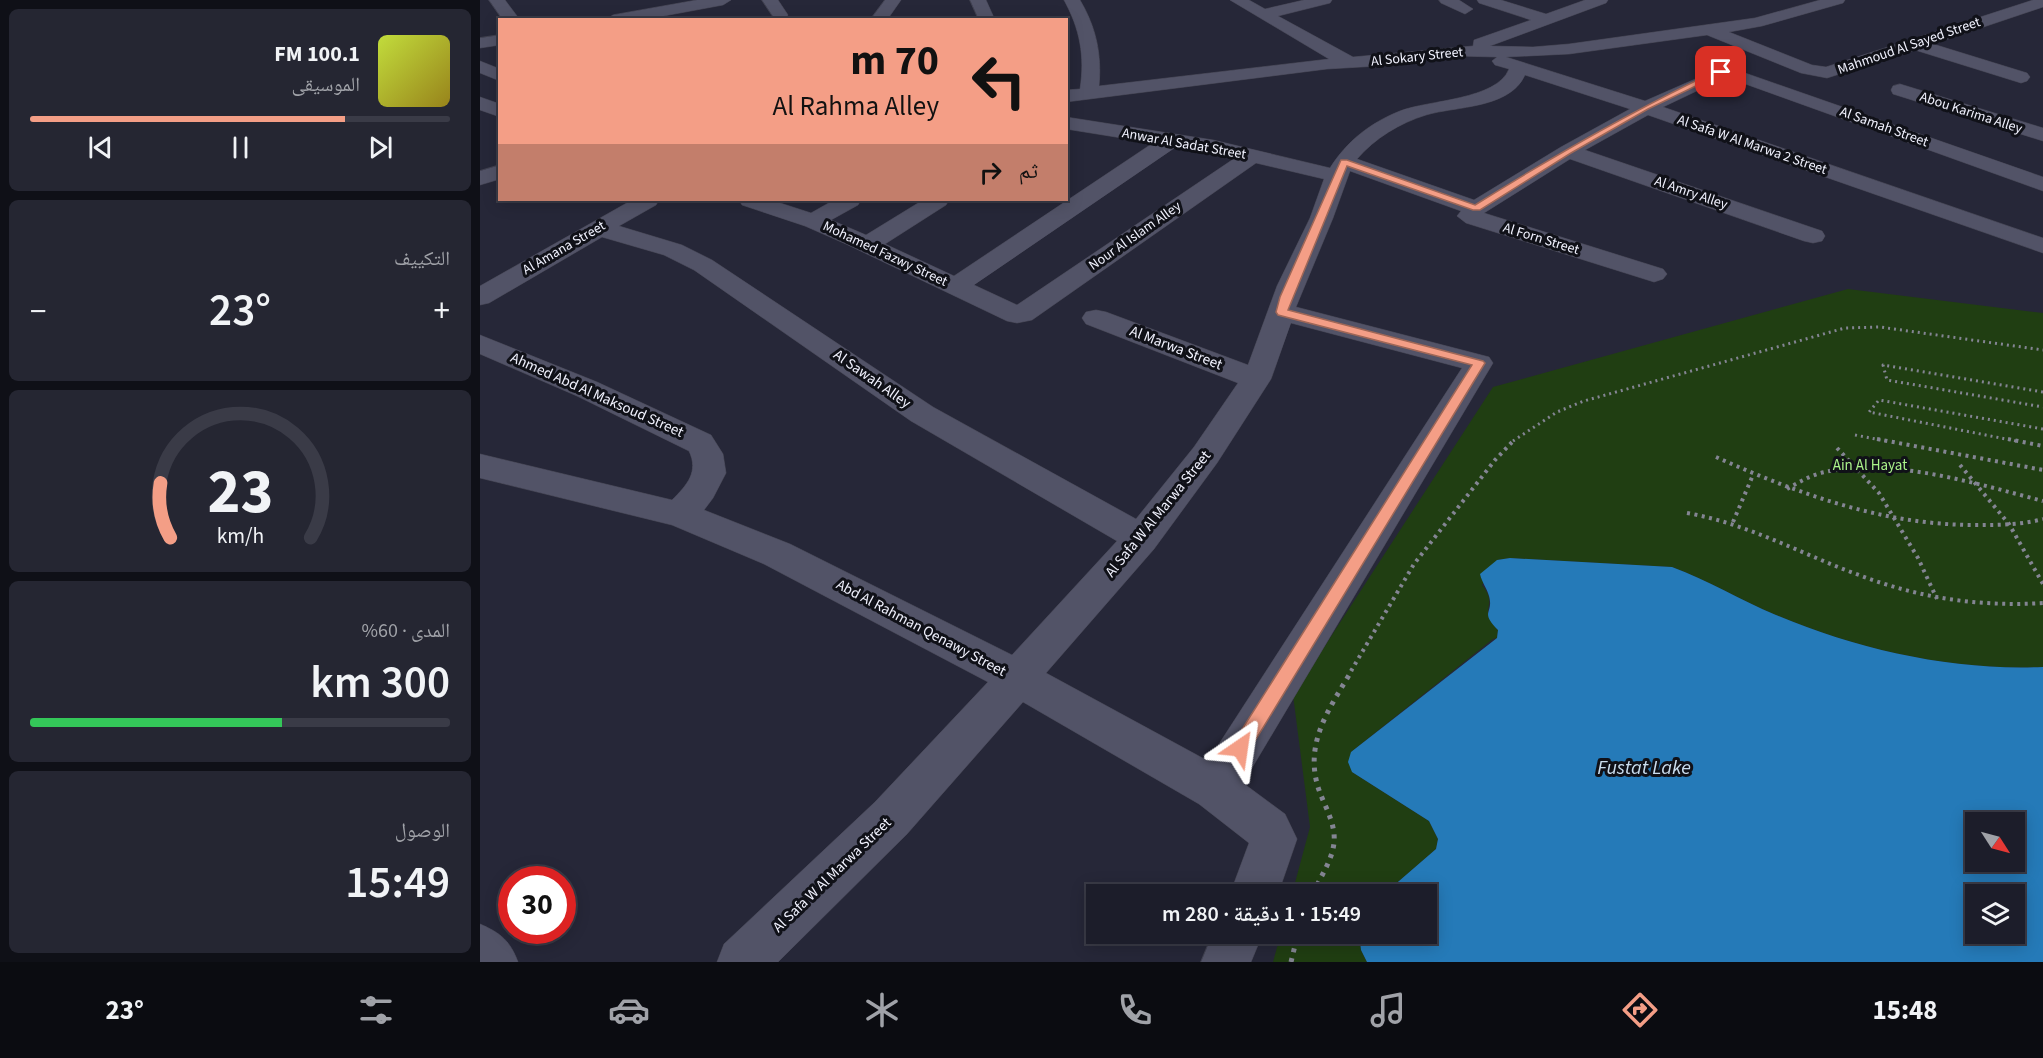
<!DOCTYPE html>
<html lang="ar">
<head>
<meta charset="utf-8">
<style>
  body { margin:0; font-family:"Source Sans 3","Noto Naskh Arabic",sans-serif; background:#252632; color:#f1f3f6; direction:rtl; height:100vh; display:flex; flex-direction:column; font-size:22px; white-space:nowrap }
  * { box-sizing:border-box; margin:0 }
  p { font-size:20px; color:#a0a2a8 }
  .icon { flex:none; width:33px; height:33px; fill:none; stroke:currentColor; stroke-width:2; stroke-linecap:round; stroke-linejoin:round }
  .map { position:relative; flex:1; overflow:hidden; direction:ltr }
  .drawer { display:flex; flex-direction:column; gap:9px; padding:9px; background:#0f1017; width:480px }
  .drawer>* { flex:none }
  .banner { position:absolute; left:18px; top:18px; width:570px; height:183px; border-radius:0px; box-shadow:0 3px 15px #0003,0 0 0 2px #3a3b47; direction:rtl; background:#f49e86; color:#111; overflow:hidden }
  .needle { width:39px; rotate:126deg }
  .fabs { position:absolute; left:1485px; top:812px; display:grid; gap:12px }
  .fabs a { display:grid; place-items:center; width:60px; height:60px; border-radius:0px; background:#1c1d2a; box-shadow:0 3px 15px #0003,0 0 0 2px #3a3b47; font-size:30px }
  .speed { position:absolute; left:18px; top:866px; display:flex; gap:12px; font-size:30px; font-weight:700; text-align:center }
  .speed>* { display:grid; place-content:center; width:78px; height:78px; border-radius:50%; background:#1c1d2a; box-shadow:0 3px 15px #0003,0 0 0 2px #3a3b47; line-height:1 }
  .speed .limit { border:9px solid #d22; background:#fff; color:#111 }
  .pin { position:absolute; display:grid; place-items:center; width:51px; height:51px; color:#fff; margin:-26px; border-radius:12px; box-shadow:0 3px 9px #0006 }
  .me { position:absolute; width:66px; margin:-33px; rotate:32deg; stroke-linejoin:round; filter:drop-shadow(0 0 4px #0008) }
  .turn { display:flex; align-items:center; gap:21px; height:126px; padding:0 30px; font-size:27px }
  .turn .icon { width:78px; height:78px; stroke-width:2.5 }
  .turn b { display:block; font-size:42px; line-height:51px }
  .then { display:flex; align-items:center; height:57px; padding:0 30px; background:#0003; gap:12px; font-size:22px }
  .big { font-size:45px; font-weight:600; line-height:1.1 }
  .drawer .widget { flex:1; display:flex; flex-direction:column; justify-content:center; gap:9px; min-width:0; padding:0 21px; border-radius:9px; background:#252632 }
  .drawer .dial { align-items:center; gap:0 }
  .dial svg { height:156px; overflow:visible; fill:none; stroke:#3a3b47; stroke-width:7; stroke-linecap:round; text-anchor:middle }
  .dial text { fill:#f1f3f6; stroke:none }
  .song { display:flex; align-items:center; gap:18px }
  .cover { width:72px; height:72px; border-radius:9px; background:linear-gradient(135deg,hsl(70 70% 55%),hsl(50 70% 35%)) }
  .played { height:6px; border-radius:3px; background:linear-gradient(90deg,#f49e86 75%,#3a3b47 75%) }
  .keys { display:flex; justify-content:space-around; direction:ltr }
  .heat { display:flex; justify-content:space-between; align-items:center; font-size:33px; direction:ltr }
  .charge { height:9px; border-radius:4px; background:linear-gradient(90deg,#34c759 60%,#3a3b47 0) }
  .trip { position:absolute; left:606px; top:884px; width:351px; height:60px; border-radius:0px; background:#1c1d2a; box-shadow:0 3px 15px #0003,0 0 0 2px #3a3b47; font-weight:600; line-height:60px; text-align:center; direction:rtl }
  .tab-bar { display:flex; height:96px; justify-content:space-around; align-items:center; background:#0b0c11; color:#a0a2a8 }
  .tab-bar .icon { width:42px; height:42px }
  .tab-bar .active { color:#f49e86 }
  .tab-bar b { font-size:27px; color:#f1f3f6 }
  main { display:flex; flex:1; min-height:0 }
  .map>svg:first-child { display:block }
  .green { fill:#203e12 }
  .water { fill:#257ab8; fill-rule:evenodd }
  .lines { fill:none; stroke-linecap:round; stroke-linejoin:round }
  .minor-casing { stroke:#424250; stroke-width:1 }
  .path-far2 { stroke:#848593; stroke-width:3; stroke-dasharray:2 4; stroke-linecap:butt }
  .path-far1 { stroke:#848593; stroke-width:4; stroke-dasharray:3 4.5; stroke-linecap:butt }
  .path { stroke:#848593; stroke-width:5; stroke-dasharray:4 6; stroke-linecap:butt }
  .minor { fill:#525367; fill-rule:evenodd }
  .route { fill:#f49e86; stroke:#9f6757; stroke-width:1.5 }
  .labels { text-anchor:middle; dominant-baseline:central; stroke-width:6; stroke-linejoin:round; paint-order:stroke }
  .far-street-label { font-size:14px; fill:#f1f2fe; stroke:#101118 }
  .street-label { font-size:15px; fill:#f1f2fe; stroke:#101118 }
  .park-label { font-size:15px; fill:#aaf28a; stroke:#101118 }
  .near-water-label { font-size:20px; font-style:italic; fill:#cbdeef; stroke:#101118 }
</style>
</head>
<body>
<main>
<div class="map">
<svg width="1563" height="962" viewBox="0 0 1563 962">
  <rect width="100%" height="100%" fill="#262738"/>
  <!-- green -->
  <g class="green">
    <path d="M1368,289L1563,313V667C1473,671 1379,650 1296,615C1260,600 1228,580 1192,567L1030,558L1017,560L1002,585C1020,607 996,608 1018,630L1017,638L1013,639L871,752L872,772L949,821L958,839L956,849L904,894H812L830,827L813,695L1013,387Z"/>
    <polygon points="801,933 879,933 881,950 887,962 793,962"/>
  </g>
  <!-- water -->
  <path class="water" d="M1030,558L1192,567C1228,580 1260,600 1296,615C1379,650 1473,671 1563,667V962H887L881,950L879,933H946V894H904L956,849L958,839L949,821L872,772L868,762L871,752L1017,638L1018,630C999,611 1014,614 1009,596C1007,588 1002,583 1000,574L1017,560ZM1496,822H1534V861H1496ZM1496,894H1534V933H1496Z"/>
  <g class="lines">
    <!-- minor casing -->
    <g class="minor-casing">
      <g id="minor">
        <polygon points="9,0 25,0 40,20 23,20"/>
        <polygon points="217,0 251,0 243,5 162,20 125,20 133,15"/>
        <polygon points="282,0 298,0 308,15 306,18 294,18"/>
        <polygon points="405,0 421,0 407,20 390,20"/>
        <polygon points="490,0 506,0 515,20 499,20"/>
        <path d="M584,0H600C616,27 622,54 619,86L849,59L750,0H769L785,9L824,0H852L850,3L798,16L873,57L993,46L994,40L1051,20L999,3L997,0H1021L1066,14L1105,0H1128L1126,3L1010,46L1053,47L1089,44L1275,18L1340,0H1365L1363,3L1282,26L1249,32L1332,65L1346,67L1553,0H1563V7L1453,44L1547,73L1550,77L1547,81L1541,83L1435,50L1347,78L1321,73L1227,35L1089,54L1026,57L1165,101L1245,66L1563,177V191L1246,77L1183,107L1563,238V253L1168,115L1105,150L1342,231L1345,236L1342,241L1333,243L1324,241L1090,159L1004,213L1183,269L1187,274L1183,279L1174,282L986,223L977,216L981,211L870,171L853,218L816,307L1009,357L1013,363L763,783L805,814L817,839L798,894H750L769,843L719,804L543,702L427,834L298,962H237L244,944L395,802L508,682L284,564L192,525L0,478V454L192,500C207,485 219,472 209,451L97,396L0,354V335L117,382L231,435L243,454L246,473L233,498L224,510L310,544L532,655L637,541L431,421L214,270L184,255L122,237L9,303L0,305V286L152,200H179L176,205L139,226L202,245L232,260L453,407L656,519L714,447L758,383L606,324L602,318L606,312L616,310L626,312L768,365L797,286L830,218L844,179L776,163L552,320L537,323L527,321L366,244L325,226L262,205L259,200H291L331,213L354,200H381L378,205L351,220L386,235L443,200H469L466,205L405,244L474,276L673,143L586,129V117L733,140L850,168C867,141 890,123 920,111C948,100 1017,100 1029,69L1015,65L1012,61L1017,57L978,56L898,66L847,69L586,102V90L600,89C605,56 600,29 584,0ZM1045,75L1150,109L1081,147L994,200L877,159C895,138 920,123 946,115C976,106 1030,109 1045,75ZM696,147L755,158L537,305L494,285ZM811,323L982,368L728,761L566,673L674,549L737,463L791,379Z"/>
        <polygon points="959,0 979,0 993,9 985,14 961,3"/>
        <polygon points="20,35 20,45 0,48 0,38"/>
        <polygon points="0,61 20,69 20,81 0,73"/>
        <polygon points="1420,84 1563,128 1563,141 1413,94 1411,90 1413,86"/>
        <polygon points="0,97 20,104 20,117 0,110"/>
        <polygon points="20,165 20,179 0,185 0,171"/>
        <path d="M0,924C21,933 30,941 38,962H0Z"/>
        <polygon points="733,933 783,933 771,962 721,962"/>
      </g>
    </g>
    <!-- path-far2 -->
    <g class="path-far2">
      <polyline points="1563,392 1403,365 1407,380 1563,407"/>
      <polyline points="1375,435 1406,441"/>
      <polyline points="1033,441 1077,412 1104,401 1365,328 1400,327 1563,350"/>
      <polyline points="1536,441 1389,412 1399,400 1563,429"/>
    </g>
    <!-- path-far1 -->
    <g class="path-far1">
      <polyline points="1397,439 1563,470"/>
      <polyline points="1528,439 1563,446"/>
      <polyline points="1357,448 1399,493 1438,558 1457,599"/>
      <path d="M1236,457C1319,494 1403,525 1495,525C1518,525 1541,525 1563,519"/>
      <polyline points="1480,465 1529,524 1563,584"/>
      <path d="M1307,489C1319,482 1331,475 1345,472C1411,457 1498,484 1563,501"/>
      <path d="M1207,513C1269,524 1321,554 1379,575C1439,598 1499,607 1563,603"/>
      <polyline points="1253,522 1273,475"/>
      <polyline points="871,671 934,564 1015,460 1035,439"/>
    </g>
    <!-- path -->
    <g class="path">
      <path d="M833,894C840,877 852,861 854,843C856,824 845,807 839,790C823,743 850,708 872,670"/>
      <polyline points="811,962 818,933"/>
    </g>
    <!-- minor -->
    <use href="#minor" class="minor"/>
  </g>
  <!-- route -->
  <path class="route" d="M1238,70L1245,72L1168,109L1091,153L1000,210H993L867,166L808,310L1003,361L1005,363L767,754L760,757L754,754L752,748L754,742L992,365L798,315L796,312L800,297L861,160H867L995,205C1075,155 1154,110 1238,70Z"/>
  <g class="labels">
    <!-- far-street labels -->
    <g class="far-street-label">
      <text transform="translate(1429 46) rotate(-19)">Mahmoud Al Sayed Street</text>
      <text transform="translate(937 57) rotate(-6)">Al Sokary Street</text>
      <text transform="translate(1491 113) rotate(18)">Abou Karima Alley</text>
      <text transform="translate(1404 127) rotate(20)">Al Samah Street</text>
      <text transform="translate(704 144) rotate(10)">Anwar Al Sadat Street</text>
      <text transform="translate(1272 145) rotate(19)">Al Safa W Al Marwa 2 Street</text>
      <text transform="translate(1211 193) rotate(19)">Al Amry Alley</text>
      <text transform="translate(655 236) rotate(-35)">Nour Al Islam Alley</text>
      <text transform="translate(1061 239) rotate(17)">Al Forn Street</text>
      <text transform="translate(84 248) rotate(-30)">Al Amana Street</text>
      <text transform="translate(405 254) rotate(25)">Mohamed Fazwy Street</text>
    </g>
    <!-- street labels -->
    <g class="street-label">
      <text transform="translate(696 348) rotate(21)">Al Marwa Street</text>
      <text transform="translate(392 379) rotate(35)">Al Sawah Alley</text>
      <text transform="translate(117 395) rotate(24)">Ahmed Abd Al Maksoud Street</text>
      <text transform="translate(678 514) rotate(-51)">Al Safa W Al Marwa Street</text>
      <text transform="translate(441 628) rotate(28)">Abd Al Rahman Qenawy Street</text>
      <text transform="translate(352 875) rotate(-44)">Al Safa W Al Marwa Street</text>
    </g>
    <!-- park labels -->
    <g class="park-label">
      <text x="1390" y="465">Ain Al Hayat</text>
    </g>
    <!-- near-water labels -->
    <g class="near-water-label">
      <text x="1164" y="768">Fustat Lake</text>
    </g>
  </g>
</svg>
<div class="fabs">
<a><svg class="needle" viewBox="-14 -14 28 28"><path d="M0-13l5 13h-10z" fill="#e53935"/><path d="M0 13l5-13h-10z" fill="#a0a2a8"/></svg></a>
<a><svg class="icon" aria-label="layers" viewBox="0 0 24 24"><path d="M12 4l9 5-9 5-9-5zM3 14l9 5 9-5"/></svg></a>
</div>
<div class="speed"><div class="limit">30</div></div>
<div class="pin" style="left:1241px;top:72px;background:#d93025"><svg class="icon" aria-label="arrive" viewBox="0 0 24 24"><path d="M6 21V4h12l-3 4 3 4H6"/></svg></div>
<svg class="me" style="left:760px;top:748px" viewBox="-20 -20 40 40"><path d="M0-17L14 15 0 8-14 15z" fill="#f49e86" stroke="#fff" stroke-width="4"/></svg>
<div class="trip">15:49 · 1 دقيقة · 280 m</div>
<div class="banner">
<div class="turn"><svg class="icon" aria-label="left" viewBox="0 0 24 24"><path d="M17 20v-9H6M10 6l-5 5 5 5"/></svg><div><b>70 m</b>Al Rahma Alley</div></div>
<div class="then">ثم<svg class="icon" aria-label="right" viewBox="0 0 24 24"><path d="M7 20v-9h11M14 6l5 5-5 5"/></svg></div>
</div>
</div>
<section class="drawer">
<div class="widget">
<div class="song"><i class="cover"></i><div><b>100.1 FM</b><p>الموسيقى</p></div></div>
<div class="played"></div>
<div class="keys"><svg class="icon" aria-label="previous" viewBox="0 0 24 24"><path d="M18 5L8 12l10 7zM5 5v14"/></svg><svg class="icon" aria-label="pause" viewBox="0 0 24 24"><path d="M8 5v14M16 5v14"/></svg><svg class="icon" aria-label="next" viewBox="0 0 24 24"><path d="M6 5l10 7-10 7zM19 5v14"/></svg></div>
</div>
<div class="widget"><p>التكييف</p>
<div class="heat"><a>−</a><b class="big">23°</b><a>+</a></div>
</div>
<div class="widget dial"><svg viewBox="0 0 100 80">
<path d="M14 69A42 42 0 1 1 86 69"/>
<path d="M14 69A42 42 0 0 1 9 41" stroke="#f49e86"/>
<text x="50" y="56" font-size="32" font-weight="700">23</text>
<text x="50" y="72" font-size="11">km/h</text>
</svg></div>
<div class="widget"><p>المدى · 60%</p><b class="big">300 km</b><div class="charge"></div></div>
<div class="widget"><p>الوصول</p><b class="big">15:49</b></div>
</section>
</main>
<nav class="tab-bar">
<b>15:48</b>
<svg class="icon active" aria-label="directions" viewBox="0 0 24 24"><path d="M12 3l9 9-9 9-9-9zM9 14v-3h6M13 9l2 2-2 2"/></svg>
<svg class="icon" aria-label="music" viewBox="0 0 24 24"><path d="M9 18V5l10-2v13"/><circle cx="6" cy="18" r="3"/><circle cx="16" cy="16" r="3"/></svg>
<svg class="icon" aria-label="phone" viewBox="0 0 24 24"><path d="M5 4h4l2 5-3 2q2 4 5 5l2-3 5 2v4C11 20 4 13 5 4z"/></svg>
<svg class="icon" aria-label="climate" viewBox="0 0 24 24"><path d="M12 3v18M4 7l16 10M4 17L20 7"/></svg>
<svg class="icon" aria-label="car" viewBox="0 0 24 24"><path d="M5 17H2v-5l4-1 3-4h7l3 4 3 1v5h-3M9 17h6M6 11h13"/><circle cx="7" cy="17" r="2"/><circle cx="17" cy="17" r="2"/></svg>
<svg class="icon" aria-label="filters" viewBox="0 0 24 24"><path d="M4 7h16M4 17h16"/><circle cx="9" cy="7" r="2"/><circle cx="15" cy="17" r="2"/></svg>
<b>23°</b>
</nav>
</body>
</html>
